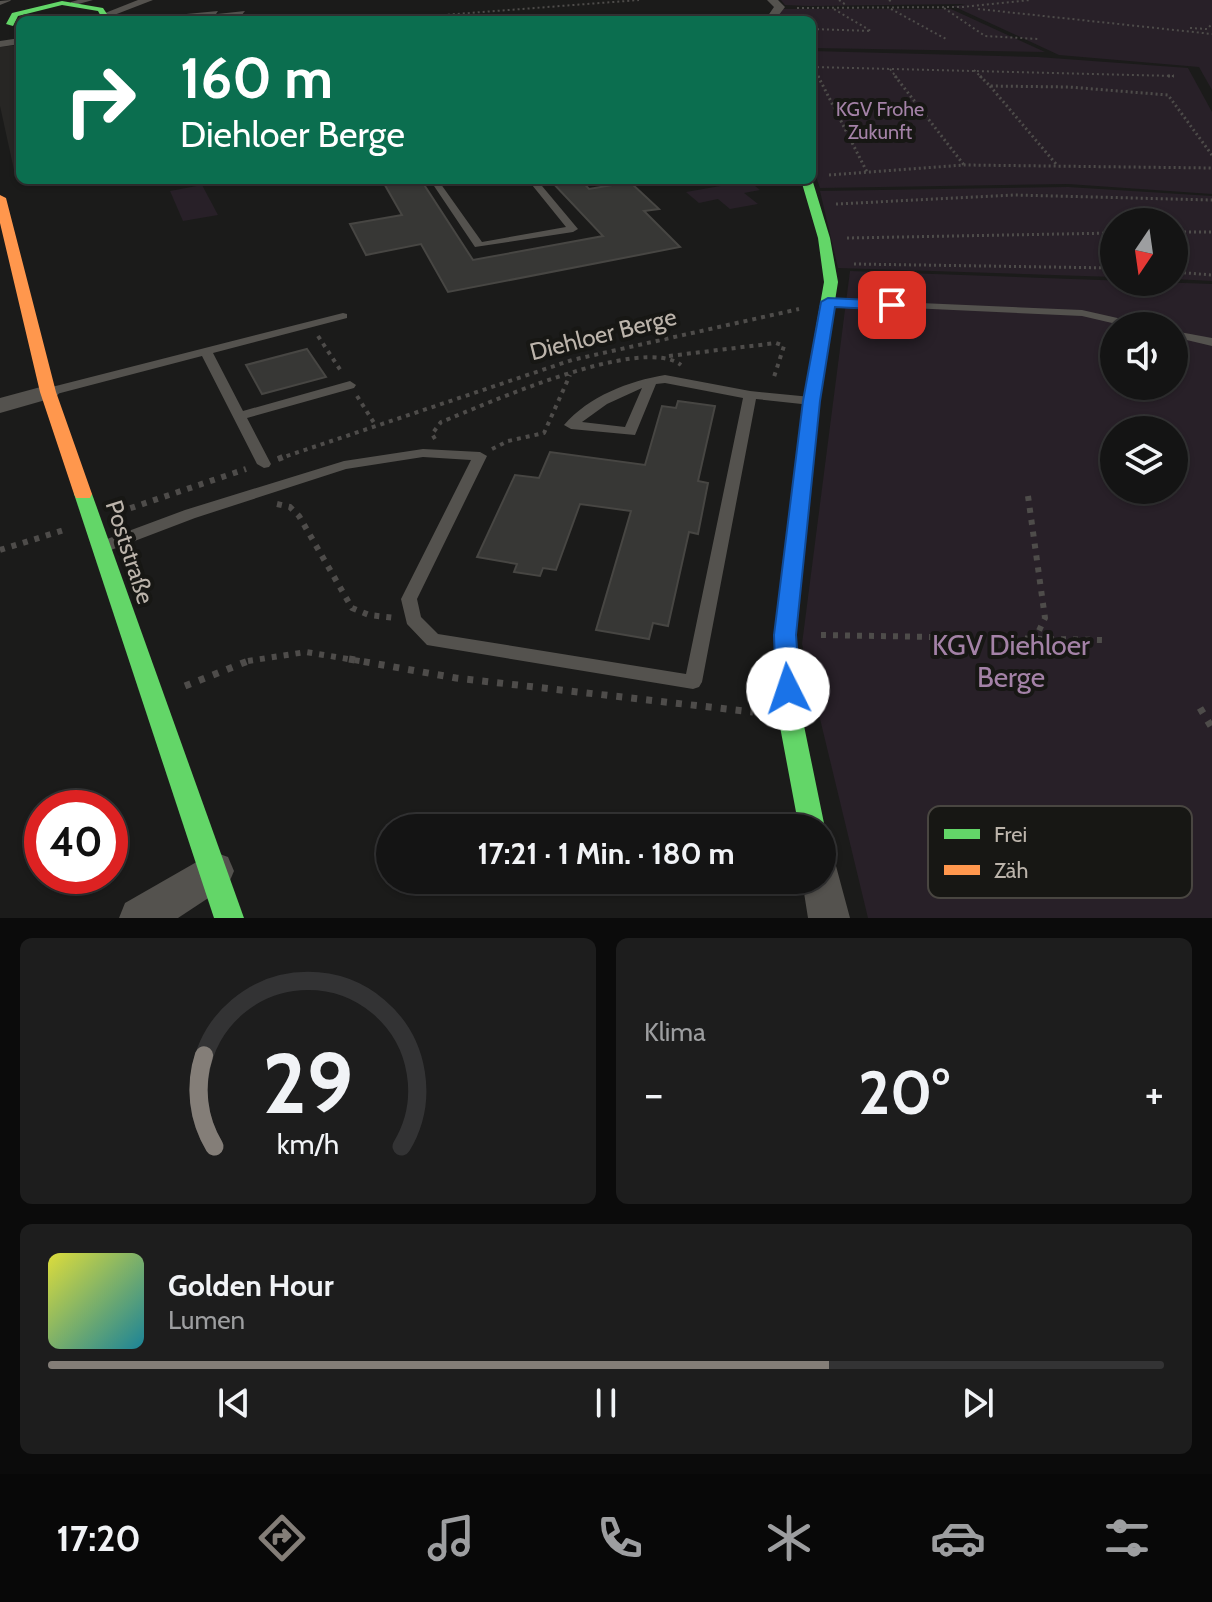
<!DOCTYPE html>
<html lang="de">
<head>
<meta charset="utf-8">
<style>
  body { margin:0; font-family:Cabin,sans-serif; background:#1d1d1d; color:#f1f3f6; height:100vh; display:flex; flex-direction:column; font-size:30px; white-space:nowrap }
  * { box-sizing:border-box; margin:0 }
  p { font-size:26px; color:#9d9ea0 }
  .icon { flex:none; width:44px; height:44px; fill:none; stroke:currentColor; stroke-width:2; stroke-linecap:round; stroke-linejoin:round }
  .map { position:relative; height:918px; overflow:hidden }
  .details { display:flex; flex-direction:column; gap:20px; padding:20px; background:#0b0b0b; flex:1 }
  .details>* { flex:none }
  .top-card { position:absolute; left:16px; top:16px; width:800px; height:168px; border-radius:12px; box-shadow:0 2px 6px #0004,0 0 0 2px #333334; background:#0b6e4f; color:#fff; overflow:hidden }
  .needle { width:52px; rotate:193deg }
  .buttons { position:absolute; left:1100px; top:208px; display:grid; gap:16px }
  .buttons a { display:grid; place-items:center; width:88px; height:88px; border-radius:50%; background:#141414; box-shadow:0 2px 6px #0004,0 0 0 2px #333334; font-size:40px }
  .speed { position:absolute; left:24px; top:790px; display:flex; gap:16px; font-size:40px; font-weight:700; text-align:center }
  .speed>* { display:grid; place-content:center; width:104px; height:104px; border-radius:50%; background:#141414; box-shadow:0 2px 6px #0004,0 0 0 2px #333334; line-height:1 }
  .speed .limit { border:12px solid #d22; background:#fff; color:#111 }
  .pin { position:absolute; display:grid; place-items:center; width:68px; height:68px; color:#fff; margin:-34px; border-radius:16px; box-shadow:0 4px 12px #0006 }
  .me { position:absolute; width:88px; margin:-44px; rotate:356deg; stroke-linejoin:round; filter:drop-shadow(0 0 6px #0008) }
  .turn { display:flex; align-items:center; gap:28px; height:168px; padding:0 32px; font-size:36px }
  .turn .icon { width:104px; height:104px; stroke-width:2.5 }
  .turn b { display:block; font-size:56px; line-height:68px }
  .big { font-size:60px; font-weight:700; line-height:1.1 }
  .details .card { flex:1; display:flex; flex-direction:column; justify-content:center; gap:12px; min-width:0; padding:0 28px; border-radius:12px; background:#1d1d1d }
  .details .dial { align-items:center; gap:0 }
  .dial svg { height:208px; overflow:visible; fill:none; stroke:#333334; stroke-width:7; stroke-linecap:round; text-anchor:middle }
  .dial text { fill:#f1f3f6; stroke:none }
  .song { display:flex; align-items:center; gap:24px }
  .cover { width:96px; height:96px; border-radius:12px; background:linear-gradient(135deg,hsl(60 70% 55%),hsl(190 70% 35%)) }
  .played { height:8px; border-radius:4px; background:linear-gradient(90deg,#847e78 70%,#333334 70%) }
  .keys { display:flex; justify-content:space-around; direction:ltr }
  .heat { display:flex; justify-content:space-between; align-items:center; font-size:44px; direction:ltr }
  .details .tiles { flex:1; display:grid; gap:20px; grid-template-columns:1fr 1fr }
  .card:last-child { grid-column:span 2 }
  .trip { position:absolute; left:376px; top:814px; width:460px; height:80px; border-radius:40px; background:#141414; box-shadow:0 2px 6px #0004,0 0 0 2px #333334; font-weight:700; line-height:80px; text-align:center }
  .tab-bar { display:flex; height:128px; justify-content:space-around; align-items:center; background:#080808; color:#9d9ea0 }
  .tab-bar .icon { width:56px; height:56px }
  .tab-bar .current { color:#847e78 }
  .tab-bar b { font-size:36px; color:#f1f3f6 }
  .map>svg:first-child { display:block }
  .built { fill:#272624 }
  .green { fill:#282028; fill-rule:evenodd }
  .building { fill:#373735; stroke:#474643; stroke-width:2 }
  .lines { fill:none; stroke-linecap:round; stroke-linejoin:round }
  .path-far4 { stroke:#4e4c4a; stroke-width:2; stroke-dasharray:2 3; stroke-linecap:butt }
  .path-far3 { stroke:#4e4c4a; stroke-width:3; stroke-dasharray:2 3; stroke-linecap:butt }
  .path-far2 { stroke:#4e4c4a; stroke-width:4; stroke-dasharray:4 5; stroke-linecap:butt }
  .path-far1 { stroke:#4e4c4a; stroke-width:6; stroke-dasharray:5 7; stroke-linecap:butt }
  .path { stroke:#4e4c4a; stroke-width:7; stroke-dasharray:6 9; stroke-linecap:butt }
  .lane { fill:#54524e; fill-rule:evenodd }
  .street { fill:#54524e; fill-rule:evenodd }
  .fast { fill:#63d668; fill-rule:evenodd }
  .slow { fill:#ff974d; fill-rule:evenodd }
  .route { fill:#1a73e8; stroke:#114b97; stroke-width:2 }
  .labels { text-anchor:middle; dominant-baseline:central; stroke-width:8; stroke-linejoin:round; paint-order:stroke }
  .far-park-label { font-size:20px; fill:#a482a7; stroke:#171714 }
  .street-label { font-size:24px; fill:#bcb4ab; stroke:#171714 }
  .near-park-label { font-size:28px; fill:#a482a7; stroke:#171714 }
  .key { fill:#171714; stroke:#494641; stroke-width:2 }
  .key-label { font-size:22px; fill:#bcb4ab }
</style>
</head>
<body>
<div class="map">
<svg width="1212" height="918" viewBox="0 0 1212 918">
  <rect width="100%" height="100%" fill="#1b1b1a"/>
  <!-- built -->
  <polygon class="built" points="20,45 20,178 16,179 0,106 0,47"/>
  <!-- green -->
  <g class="green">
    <polygon points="781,0 1212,0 1212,90 1199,67 1059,55 953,6 966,4 809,6 785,5"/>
    <polygon points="782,9 951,9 1045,52 812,48 812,20 775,20"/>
    <polygon points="812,51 1038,57 1188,68 1212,112 1212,194 1068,184 820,188 812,165"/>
    <polygon points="749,181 760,190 744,193 758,204 730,209 718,199 699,203 686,192"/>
    <polygon points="202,185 218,215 183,221 170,191"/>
    <polygon points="1068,187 1212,196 1212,281 1174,279 1174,222 1114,222 1114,277 838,268 820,191"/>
    <path d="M850,271L1212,284V918H868L802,644ZM1114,326H1174V386H1114ZM1114,430H1174V490H1114Z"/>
  </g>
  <!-- building -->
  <g class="building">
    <polygon points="382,180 421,180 473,260 603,236 550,180 581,180 589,189 630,182 659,209 644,211 680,247 448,292 421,244 366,255 350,224 402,215"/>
    <polygon points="307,349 326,377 262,394 246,365"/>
    <polygon points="678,401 715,406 698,481 708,483 698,534 689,532 668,626 653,623 649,639 596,630 631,511 580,504 556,570 543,568 540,576 514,572 517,564 477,557 515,475 539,478 550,452 645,465 662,406 676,408"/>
  </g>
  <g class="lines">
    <!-- path-far4 -->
    <g class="path-far4">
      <polyline points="839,0 846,5"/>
      <polyline points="889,0 892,2"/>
      <polyline points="797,8 963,7 1030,0"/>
      <polyline points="944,8 985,36 1038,39"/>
      <polyline points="891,9 946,39"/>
      <polyline points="978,9 1212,34"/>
      <polyline points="378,20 639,0"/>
      <polyline points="1190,28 1207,29 1212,24"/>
      <polyline points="812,29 871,31 832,8"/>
      <polyline points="812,67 1174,76"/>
      <polyline points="814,67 819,78"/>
      <polyline points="890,69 897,78"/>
      <polyline points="974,70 982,78"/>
    </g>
    <!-- path-far3 -->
    <g class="path-far3">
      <polyline points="818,76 867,172"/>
      <polyline points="895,76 964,165"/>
      <polyline points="980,76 990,86 1069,87 1168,95 1212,155"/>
      <polyline points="1168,76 1174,76"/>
      <polyline points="990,86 1056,164"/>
      <polyline points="829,175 964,165 1212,168"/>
      <polyline points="836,204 1014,195 1212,200"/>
      <polyline points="1174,232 1212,232"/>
      <polyline points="847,238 1114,233"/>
      <polyline points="854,264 1114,268"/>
      <polyline points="1174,272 1212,275"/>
    </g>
    <!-- path-far2 -->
    <g class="path-far2">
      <polyline points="318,336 341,371"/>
      <polyline points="669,356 776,343 784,346 773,380"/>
      <polyline points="357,396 376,426"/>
      <path d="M435,439L432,434L441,422C487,404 641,334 681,365"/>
      <polyline points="492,449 508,441 544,433 570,375"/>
      <polyline points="278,459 572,360 799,309"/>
    </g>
    <!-- path-far1 -->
    <g class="path-far1">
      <polyline points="278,459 283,457"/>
      <polyline points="1028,496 1045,618 1034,641"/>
      <polyline points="277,504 290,507 299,516 352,608 369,615 396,618"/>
      <polyline points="119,512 246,469"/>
      <polyline points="0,550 64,530"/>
      <polyline points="821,635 1104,640"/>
      <polyline points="248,661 306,652 360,661"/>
    </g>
    <!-- path -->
    <g class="path">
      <polyline points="349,659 456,678 753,712"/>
      <polyline points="185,686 253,659"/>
      <polyline points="1200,708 1212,728"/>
    </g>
    <!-- lane -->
    <g class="lane">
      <polygon points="11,0 10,1 0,5 0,1"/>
      <polygon points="218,11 216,14 141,20 144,18"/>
      <polygon points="430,180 438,180 482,242 566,227 528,180 537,180 578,229 573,232 475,247"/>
      <polygon points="828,299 1082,310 1144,324 1146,326 1125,326 1082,316 824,304 824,300"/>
      <polygon points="343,313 347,314 347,318 213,353 243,411 350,381 356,385 354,388 247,418 271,464 269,467 264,468 257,464 202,356 49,396 43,392 44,389"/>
      <polygon points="1174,331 1212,338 1212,346 1174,337"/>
      <path d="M665,375L750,391L811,397L817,401L811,405L756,399L702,682L699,687L693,689L427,645L407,624L401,599L471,460L423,457L346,469L195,518L111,550H99L97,546L99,542L185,510L344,461L423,449L480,452L487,456L417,599L421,617L438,634L686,674L743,398L665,383L656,384L635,435L571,429L564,425C589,396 629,381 665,375ZM642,388L625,427L582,422L607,404Z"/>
    </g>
    <!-- street -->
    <g class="street">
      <polygon points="78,0 93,0 71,6 71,2"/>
      <polygon points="138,0 153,0 109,17 100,15"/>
      <polygon points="767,0 778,0 785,7 775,20 765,20 774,7"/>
      <polygon points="245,11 241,16 184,20 189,17"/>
      <polygon points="20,38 20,44 0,47 0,41"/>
      <polygon points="48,385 56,387 60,392 56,397 0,413 0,398"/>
      <polygon points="214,852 228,857 234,871 228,885 178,918 119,918 125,903"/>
      <polygon points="822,860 836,866 850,918 808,918 802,880 822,880"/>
    </g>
    <!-- fast -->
    <g class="fast">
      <polygon points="62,1 103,8 111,20 103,20 98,11 62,5 18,16 13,26 6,24 12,13"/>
      <polygon points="812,179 830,238 838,282 819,401 796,635 802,716 825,828 822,836 822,828 799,828 778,716 774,635 803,401 824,282 818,238 801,180"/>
      <polygon points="83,488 92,494 244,918 214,918 74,494"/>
    </g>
    <!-- slow -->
    <polygon class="slow" points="0,195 6,198 56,392 92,494 90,498 76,498 74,494 40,392 0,223"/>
  </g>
  <!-- route -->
  <polygon class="route" points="828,298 892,301 899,305 892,310 835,307 820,401 796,635 800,689 797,696 788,699 780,696 776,689 774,635 803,401 821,302"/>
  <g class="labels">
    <!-- far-park labels -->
    <g class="far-park-label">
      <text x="880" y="109">KGV Frohe<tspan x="880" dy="23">Zukunft</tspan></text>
    </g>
    <!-- street labels -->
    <g class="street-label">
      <text transform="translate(603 334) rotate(-14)">Diehloer Berge</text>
      <text transform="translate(130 552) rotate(72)">Poststraße</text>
    </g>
    <!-- near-park labels -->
    <g class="near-park-label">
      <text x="1011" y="645">KGV Diehloer<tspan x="1011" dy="32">Berge</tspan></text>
    </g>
  </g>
  <!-- legend -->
  <rect x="928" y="806" width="264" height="92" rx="12" class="key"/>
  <rect x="944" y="829" width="36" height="10" fill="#63d668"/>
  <rect x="944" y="865" width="36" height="10" fill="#ff974d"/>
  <g class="key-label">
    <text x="994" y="842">Frei</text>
    <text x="994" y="878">Zäh</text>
  </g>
</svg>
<div class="buttons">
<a><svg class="needle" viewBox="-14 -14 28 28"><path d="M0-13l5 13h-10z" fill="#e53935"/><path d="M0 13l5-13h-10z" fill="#9d9ea0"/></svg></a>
<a><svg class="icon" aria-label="sound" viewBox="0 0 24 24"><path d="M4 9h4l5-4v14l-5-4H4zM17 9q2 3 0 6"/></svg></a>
<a><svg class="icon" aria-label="layers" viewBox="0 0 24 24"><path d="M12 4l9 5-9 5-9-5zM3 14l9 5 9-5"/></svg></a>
</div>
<div class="speed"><div class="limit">40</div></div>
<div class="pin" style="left:892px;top:305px;background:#d93025"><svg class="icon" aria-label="arrive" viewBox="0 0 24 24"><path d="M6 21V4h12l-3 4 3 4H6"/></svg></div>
<svg class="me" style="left:788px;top:689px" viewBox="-20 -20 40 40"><circle r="19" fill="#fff"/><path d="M0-13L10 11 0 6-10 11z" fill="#1a73e8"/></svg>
<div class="trip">17:21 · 1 Min. · 180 m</div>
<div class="top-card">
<div class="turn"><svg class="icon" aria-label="right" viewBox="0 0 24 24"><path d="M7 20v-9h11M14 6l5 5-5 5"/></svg><div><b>160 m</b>Diehloer Berge</div></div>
</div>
</div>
<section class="details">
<div class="tiles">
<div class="card dial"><svg viewBox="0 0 100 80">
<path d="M14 69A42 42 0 1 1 86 69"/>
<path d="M14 69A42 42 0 0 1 10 34" stroke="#847e78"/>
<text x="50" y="56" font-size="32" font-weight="700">29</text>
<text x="50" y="72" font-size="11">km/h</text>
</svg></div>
<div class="card"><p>Klima</p>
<div class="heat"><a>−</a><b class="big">20°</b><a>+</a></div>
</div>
<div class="card">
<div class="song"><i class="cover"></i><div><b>Golden Hour</b><p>Lumen</p></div></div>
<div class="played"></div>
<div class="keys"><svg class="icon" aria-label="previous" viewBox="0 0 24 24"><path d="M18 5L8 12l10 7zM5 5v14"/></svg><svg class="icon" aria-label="pause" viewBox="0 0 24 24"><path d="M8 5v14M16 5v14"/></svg><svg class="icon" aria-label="next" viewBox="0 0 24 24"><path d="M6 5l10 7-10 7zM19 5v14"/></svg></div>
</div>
</div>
</section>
<nav class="tab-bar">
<b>17:20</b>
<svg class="icon current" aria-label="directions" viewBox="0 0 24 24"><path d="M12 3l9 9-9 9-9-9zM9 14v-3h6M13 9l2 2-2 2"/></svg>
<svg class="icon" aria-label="music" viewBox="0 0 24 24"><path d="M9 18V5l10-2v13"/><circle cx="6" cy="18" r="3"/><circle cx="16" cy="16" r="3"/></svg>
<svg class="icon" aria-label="phone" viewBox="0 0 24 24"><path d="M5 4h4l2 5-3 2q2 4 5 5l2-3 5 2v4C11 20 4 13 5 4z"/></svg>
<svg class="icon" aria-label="climate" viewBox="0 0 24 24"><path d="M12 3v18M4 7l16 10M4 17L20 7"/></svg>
<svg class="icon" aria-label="car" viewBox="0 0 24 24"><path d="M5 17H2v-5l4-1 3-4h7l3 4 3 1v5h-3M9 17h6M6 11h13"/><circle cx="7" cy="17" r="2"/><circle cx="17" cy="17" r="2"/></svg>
<svg class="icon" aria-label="filters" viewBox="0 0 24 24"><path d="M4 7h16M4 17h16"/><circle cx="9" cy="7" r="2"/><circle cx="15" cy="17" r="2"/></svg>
</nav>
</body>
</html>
